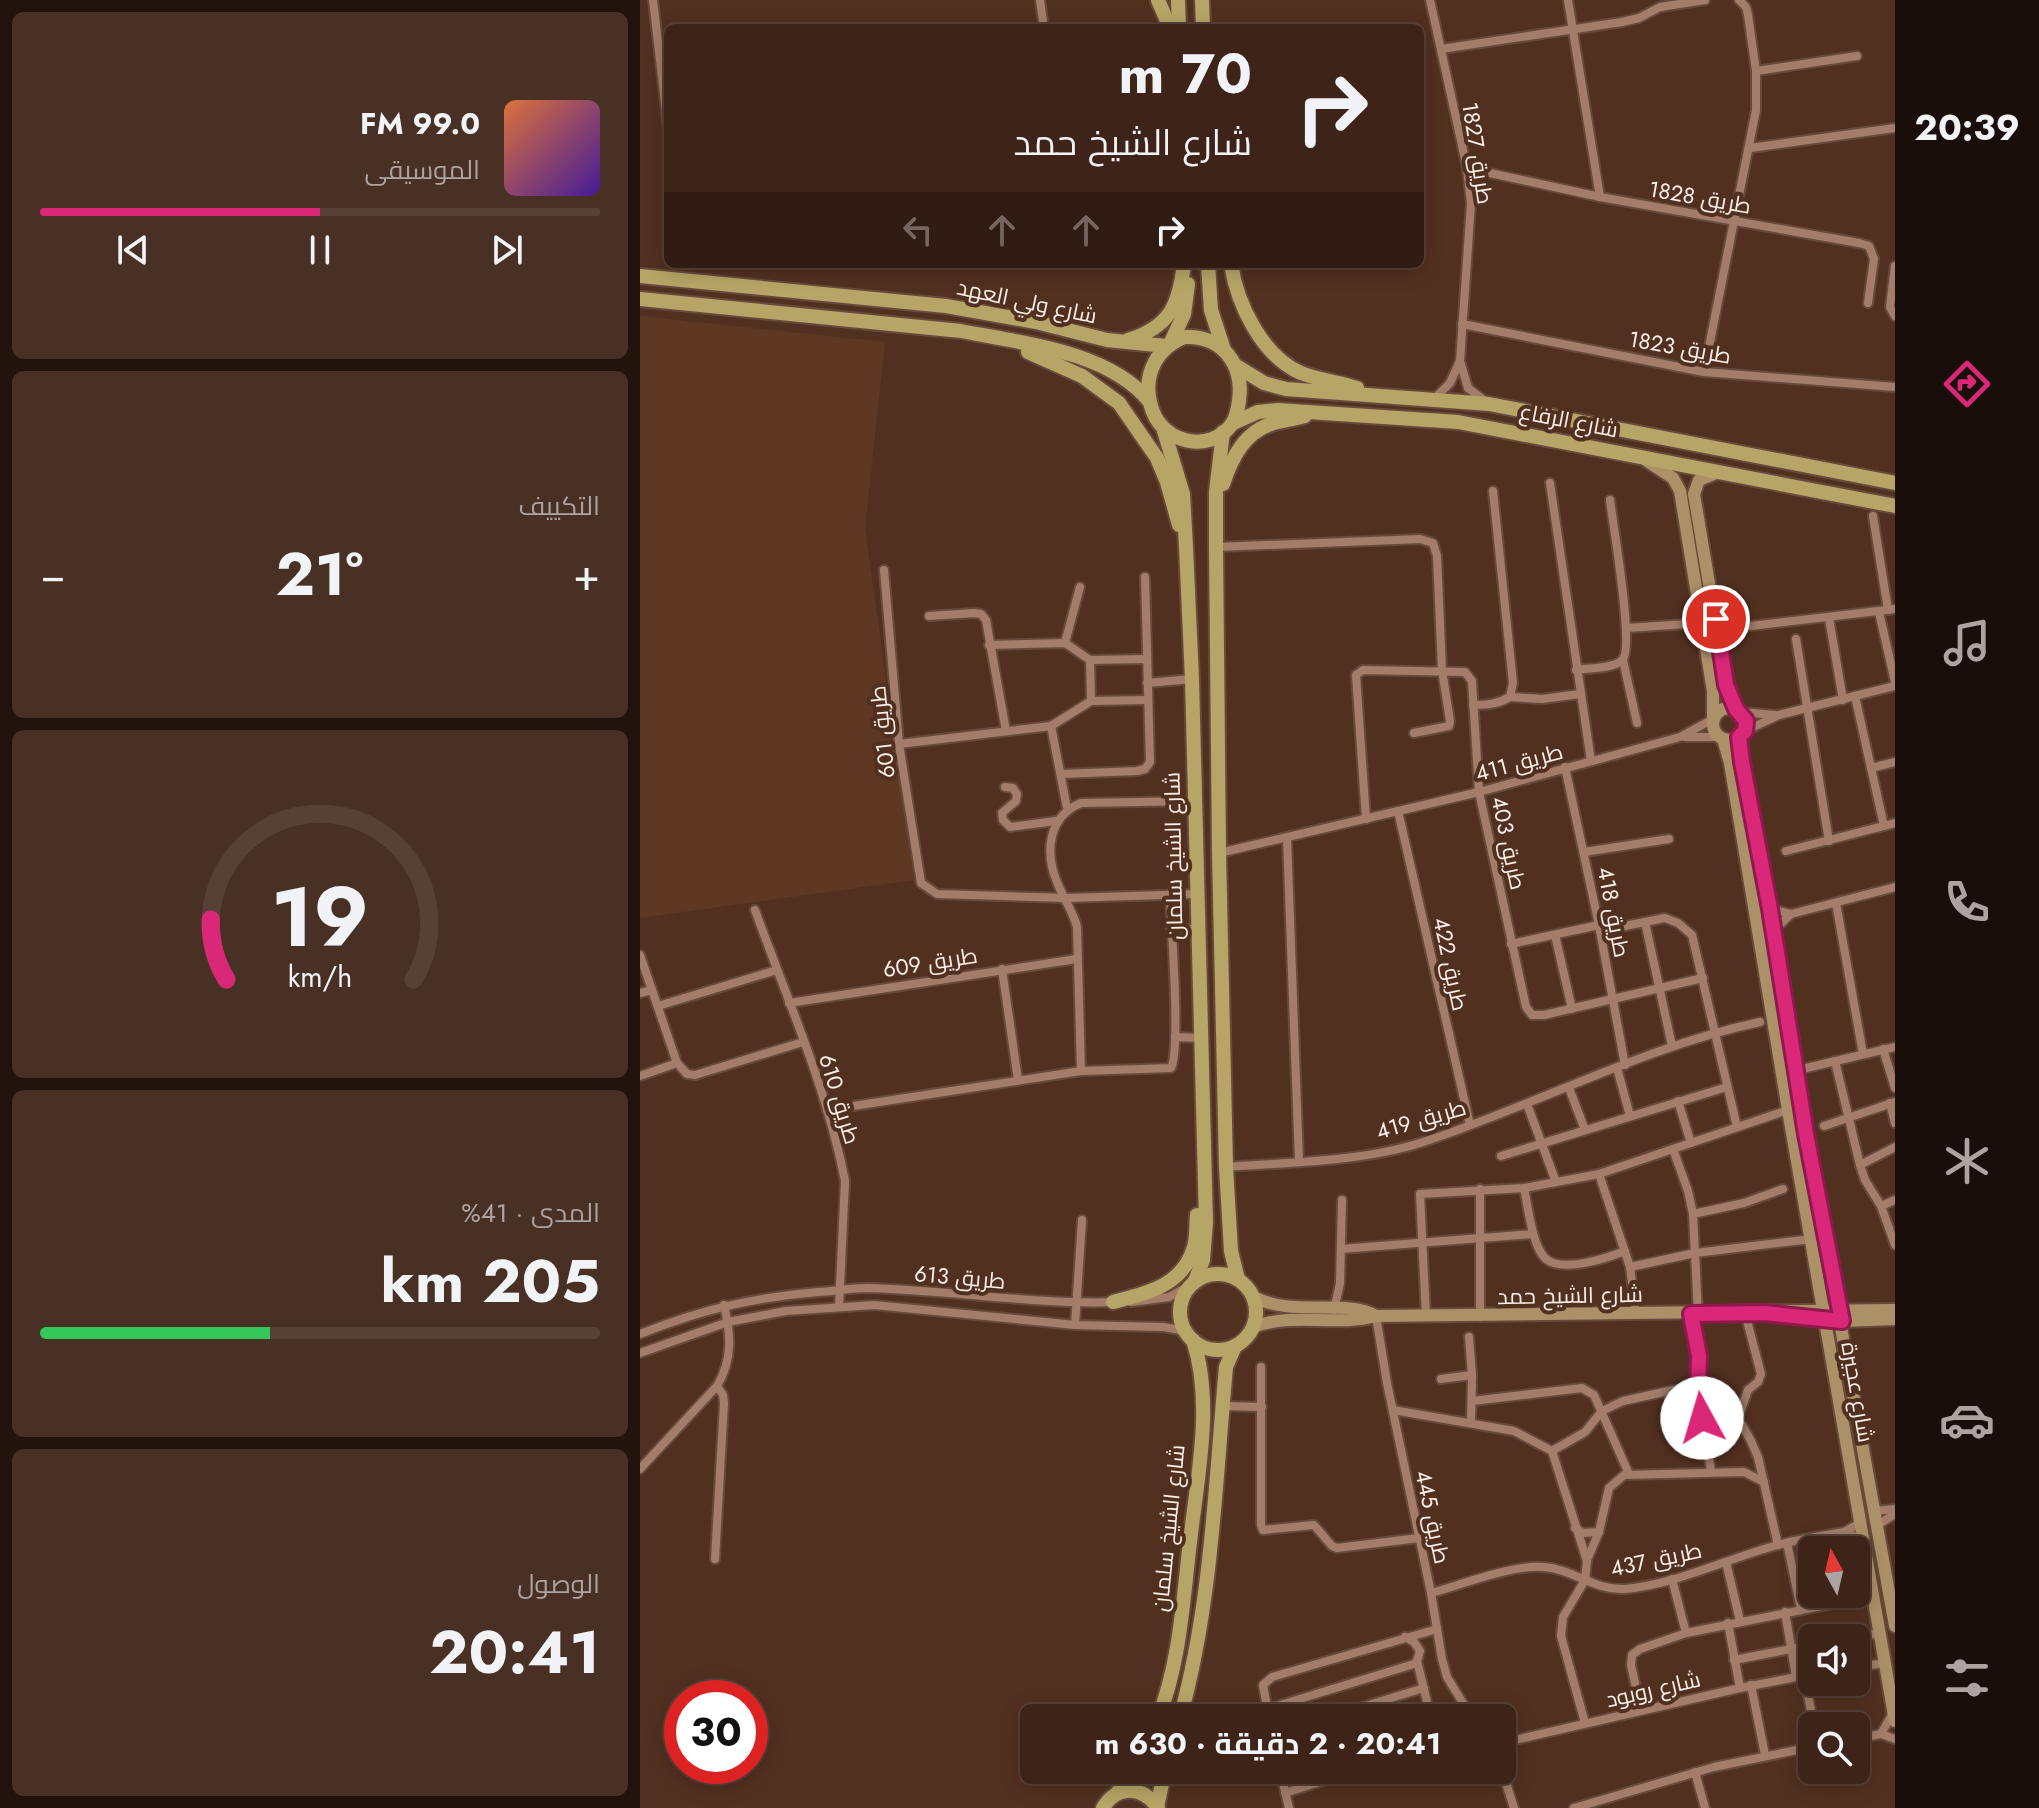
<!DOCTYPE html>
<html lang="ar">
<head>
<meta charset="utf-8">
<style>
  body { margin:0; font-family:Jost,Cairo,sans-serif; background:#493025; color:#f1f3f6; direction:rtl; height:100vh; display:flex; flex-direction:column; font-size:30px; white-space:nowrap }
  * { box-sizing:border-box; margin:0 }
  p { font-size:26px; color:#ada4a2 }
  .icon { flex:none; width:44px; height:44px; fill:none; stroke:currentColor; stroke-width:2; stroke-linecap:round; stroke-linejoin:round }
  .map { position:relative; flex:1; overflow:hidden; direction:ltr }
  .side { display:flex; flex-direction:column; gap:12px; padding:12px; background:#22140d; width:640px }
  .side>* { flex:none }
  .top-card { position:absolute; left:24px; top:24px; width:760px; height:244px; border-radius:12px; box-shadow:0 4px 20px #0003,0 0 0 2px #574137; direction:rtl; background:#3e2418; color:#f1f3f6; overflow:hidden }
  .needle { width:52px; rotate:352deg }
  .tools { position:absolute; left:1158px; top:1536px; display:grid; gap:16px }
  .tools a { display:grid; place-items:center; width:72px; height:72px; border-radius:12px; background:#3e2418; box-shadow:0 4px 20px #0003,0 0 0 2px #574137; font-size:40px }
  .speed { position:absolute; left:24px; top:1680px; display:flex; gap:16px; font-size:40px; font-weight:700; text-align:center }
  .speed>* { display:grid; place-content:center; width:104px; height:104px; border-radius:50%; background:#3e2418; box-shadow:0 4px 20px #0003,0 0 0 2px #574137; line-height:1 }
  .speed .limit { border:12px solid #d22; background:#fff; color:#111 }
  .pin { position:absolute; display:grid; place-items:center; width:68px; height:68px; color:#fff; margin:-34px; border:4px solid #fff; border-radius:50%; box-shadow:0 2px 8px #0007 }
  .me { position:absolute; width:88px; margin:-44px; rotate:354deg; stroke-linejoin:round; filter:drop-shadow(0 0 6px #0008) }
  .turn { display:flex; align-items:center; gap:28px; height:168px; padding:0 40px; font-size:36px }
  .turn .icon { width:104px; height:104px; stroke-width:2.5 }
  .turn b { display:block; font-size:56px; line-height:68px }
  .lanes { display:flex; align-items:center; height:76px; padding:0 40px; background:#0003; justify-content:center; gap:40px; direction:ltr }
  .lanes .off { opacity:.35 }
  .big { font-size:60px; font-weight:700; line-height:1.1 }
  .side .widget { flex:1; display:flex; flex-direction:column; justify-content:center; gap:12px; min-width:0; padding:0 28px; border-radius:12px; background:#493025 }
  .side .dial { align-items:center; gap:0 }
  .dial svg { height:208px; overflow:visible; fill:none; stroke:#574137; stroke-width:7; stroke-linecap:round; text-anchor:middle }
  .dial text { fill:#f1f3f6; stroke:none }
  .song { display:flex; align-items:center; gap:24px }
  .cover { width:96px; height:96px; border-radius:12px; background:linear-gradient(135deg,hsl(20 70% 55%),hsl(260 70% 35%)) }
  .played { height:8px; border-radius:4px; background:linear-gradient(90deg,#db2777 50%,#574137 50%) }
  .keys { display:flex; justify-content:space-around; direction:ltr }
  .heat { display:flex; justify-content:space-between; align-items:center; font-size:44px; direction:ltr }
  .charge { height:12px; border-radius:6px; background:linear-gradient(90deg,#34c759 41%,#574137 0) }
  .trip { position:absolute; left:380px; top:1704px; width:496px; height:80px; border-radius:12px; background:#3e2418; box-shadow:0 4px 20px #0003,0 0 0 2px #574137; font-weight:700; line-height:80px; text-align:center; direction:rtl }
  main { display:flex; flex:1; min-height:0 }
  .tab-bar { display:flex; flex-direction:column; width:144px; justify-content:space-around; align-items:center; background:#190e0a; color:#ada4a2 }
  .tab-bar .icon { width:56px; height:56px }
  .tab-bar .active { color:#db2777 }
  .tab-bar b { font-size:36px; color:#f1f3f6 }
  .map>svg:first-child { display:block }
  .built { fill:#5f3824 }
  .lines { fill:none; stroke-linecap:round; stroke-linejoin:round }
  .street-casing { stroke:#664b3d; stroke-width:12 }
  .secondary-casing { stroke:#664b3d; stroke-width:16 }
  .primary-casing { stroke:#664b3d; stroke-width:18 }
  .street { stroke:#a37d6a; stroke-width:8 }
  .secondary { stroke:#ac9168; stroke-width:12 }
  .primary { stroke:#b6a566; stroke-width:14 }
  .route-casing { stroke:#8e194d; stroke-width:20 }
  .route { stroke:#db2777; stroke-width:14 }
  .labels { text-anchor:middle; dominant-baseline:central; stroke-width:8; stroke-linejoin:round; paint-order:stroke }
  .street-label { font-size:22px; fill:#fcefe9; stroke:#523020 }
</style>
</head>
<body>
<main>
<nav class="tab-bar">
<b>20:39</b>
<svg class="icon active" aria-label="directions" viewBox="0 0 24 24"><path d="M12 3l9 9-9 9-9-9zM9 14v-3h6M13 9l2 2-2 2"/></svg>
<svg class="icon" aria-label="music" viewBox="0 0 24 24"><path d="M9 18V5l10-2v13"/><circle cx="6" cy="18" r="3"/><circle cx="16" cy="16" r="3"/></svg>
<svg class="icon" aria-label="phone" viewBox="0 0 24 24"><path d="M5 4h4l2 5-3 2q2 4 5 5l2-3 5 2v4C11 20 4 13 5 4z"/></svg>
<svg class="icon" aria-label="climate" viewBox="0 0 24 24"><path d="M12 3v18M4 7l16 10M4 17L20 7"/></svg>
<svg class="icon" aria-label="car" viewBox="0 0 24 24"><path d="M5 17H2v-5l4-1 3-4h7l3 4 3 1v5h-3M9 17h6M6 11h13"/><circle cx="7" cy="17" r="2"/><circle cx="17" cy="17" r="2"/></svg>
<svg class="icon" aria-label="filters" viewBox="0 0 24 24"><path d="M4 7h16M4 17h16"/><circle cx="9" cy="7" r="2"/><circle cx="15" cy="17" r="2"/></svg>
</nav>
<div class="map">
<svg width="1255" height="1808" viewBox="0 0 1255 1808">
  <rect width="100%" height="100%" fill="#523020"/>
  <!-- built -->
  <polygon class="built" points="0,316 245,342 225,528 274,880 0,918"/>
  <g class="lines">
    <!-- street casing -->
    <g class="street-casing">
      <g id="street">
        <polyline points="13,0 28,128"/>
        <polyline points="400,0 404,28"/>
        <polyline points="790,0 827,168 831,203 820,361"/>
        <polyline points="928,0 960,197"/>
        <polyline points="801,49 982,22 999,18 1020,7 1065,0"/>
        <polyline points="1116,71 1217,56"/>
        <polyline points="1110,148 1255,128"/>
        <polyline points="827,168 960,197 1219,243 1229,246 1234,259 1228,303"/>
        <polyline points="1255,266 1250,307 1255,316"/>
        <polyline points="822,324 1064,372 1255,387"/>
        <polyline points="1064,372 1116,110 1116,71 1108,15 1106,7 1099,0"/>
        <polyline points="794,399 810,383 820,361 828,388 845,401"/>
        <polyline points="910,483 951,761"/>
        <polyline points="1233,516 1248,610"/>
        <polyline points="576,547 780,539 793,543 797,556 802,670 810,721 809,726 774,733"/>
        <polyline points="244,570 259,744 281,883 297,894 426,898 557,894"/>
        <polyline points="1239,612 1255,682"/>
        <polyline points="289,616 334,613 341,614 346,620 366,731"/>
        <polyline points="1189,618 1203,700"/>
        <polyline points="1076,619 1102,627 1255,609"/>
        <polyline points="987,628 1062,623"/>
        <polyline points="1156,639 1189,841"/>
        <polyline points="1079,641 1102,627"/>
        <polyline points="425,643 440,587"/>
        <polyline points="349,645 425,643 450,660 451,701"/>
        <polyline points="450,660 507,659"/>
        <polyline points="983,660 997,723"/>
        <path d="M936,670C947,668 976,669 983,659C994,645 973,524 970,500"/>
        <polyline points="507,683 552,679"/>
        <polyline points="1215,696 1244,826"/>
        <polyline points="870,697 902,699 940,694"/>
        <path d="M833,705C847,705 858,704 870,697L873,683L853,491"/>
        <polyline points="1101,712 1135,715"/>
        <polyline points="411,726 427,808"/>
        <polyline points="1105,731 1139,715 1255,686"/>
        <polyline points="1045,737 1079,737"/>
        <polyline points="259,744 411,726 451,701 508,700"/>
        <polyline points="925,767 959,925 985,1065"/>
        <polyline points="1231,768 1255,762"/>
        <polyline points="421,774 497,771 505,769 510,762 505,577"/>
        <polyline points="365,787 373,788 377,794 376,801 362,813 363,820 370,827 416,821"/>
        <polyline points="758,811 830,1125"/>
        <polyline points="726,819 716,675 723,670 825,672 832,681 839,792 886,1007 892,1015 904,1015 1063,978"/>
        <polyline points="647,838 659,1161"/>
        <polyline points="1146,851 1255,823"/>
        <polyline points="944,852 1029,839"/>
        <polyline points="579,853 839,792 1040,737 1073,719"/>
        <polyline points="1196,903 1223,1054"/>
        <polyline points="1130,909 1151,914 1255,887"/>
        <path d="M115,910C147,999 187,1088 205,1181L199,1307"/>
        <polyline points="1005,922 1032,1046"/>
        <polyline points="531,929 557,929"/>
        <polyline points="960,931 1025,918 1038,923 1052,935 1097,1127"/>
        <polyline points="1133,931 1151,914"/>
        <polyline points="915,935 932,1009"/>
        <polyline points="871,944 959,925"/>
        <polyline points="0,955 37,1063 47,1074 55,1075 163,1042"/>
        <polyline points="362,969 378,1080"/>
        <polyline points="0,993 12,990"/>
        <polyline points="149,1003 437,959"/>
        <polyline points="18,1006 137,970"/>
        <polyline points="535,1037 561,1038"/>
        <polyline points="1243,1049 1255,1088"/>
        <polyline points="1195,1061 1220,1165 1225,1180 1241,1206 1255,1245"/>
        <polyline points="977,1068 990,1116"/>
        <polyline points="1158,1070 1255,1047"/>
        <path d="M441,1071L437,927C433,911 423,898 417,882C404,851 409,816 441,803L554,801"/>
        <polyline points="0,1076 37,1063"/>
        <polyline points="929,1088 945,1130"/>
        <polyline points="1038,1101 1051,1143"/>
        <polyline points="1250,1103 1255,1123"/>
        <polyline points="887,1104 916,1182"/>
        <path d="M187,1110L441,1071L531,1068C541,1049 531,924 530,894"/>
        <polyline points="1184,1126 1255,1102"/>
        <polyline points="1033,1149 1048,1191 1053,1214 1058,1313"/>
        <polyline points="861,1156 1087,1087"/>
        <polyline points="1220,1165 1255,1147"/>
        <path d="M586,1167C654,1162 728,1162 792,1139C902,1102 1007,1046 1120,1022"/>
        <polyline points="959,1174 990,1267 996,1314"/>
        <path d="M884,1188C888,1206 892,1247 906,1259C923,1273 967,1258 985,1251"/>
        <polyline points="1241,1206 1255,1200"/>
        <polyline points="1053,1214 1104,1203 1143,1189"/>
        <polyline points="701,1249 893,1234"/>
        <polyline points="990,1267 1055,1253 1172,1239"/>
        <polyline points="491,1302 529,1297 551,1285"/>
        <polyline points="694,1310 700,1283 702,1200"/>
        <polyline points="1051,1314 1059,1356 1058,1391 1071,1471"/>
        <polyline points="736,1316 747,1383 791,1593 802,1659 807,1677 832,1718"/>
        <polyline points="786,1317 780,1194 884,1188 959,1174 1148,1110"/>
        <polyline points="840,1317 840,1189"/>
        <polyline points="435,1325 442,1220"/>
        <path d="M0,1334C63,1309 111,1298 178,1292C194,1291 211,1288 227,1288C311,1290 393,1305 477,1302"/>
        <polyline points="829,1337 832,1375 831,1423"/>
        <polyline points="0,1353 88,1322 146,1311 234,1305 435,1325 523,1327 546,1331"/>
        <polyline points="621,1367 621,1525 623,1530 674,1525 692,1546 697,1548 779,1538"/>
        <polyline points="801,1379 832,1375"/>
        <polyline points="832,1401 942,1388 954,1395 989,1474"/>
        <polyline points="583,1406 622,1407"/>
        <polyline points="753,1410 874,1431 912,1451"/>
        <polyline points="1097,1421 1108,1390 1118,1382 1121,1374 1105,1313"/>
        <polyline points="912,1451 945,1432 962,1411 983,1401 1033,1390 1058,1391 1102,1425 1111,1441 1118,1457 1138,1545"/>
        <polyline points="912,1451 947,1561 945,1580 923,1617 921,1636 945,1723"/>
        <path d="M0,1469L77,1386C93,1359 91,1335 84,1305"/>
        <polyline points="1233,1511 1255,1509"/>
        <polyline points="1220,1523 1204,1532 1223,1540"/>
        <polyline points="1236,1526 1255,1514"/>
        <polyline points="935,1528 943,1533 959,1532"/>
        <polyline points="1147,1543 1161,1609"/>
        <polyline points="75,1559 84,1403 83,1395 77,1386"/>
        <polyline points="947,1560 959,1532 969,1488 984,1475 1104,1472 1124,1482"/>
        <polyline points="1086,1562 1100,1621"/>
        <path d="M791,1593C821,1585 874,1564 904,1567C933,1569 955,1591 985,1589C1038,1584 1088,1558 1138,1545C1159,1539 1182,1536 1204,1532"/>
        <polyline points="1145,1612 1156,1676"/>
        <polyline points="1088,1623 1100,1688"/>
        <polyline points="1046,1633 1233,1596"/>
        <polyline points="1211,1638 1239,1633"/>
        <polyline points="1094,1660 1172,1645"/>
        <polyline points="777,1661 791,1718"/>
        <polyline points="1216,1667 1245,1663"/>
        <polyline points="1164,1675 1174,1726"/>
        <polyline points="1111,1685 1125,1755"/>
        <polyline points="627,1709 774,1664 777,1661 780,1651 774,1642 765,1637"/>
        <polyline points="1001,1710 991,1665 992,1655 1000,1649 1046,1633 1032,1579"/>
        <polyline points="1253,1713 1241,1734 1255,1739"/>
        <polyline points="629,1718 623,1685 632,1677 797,1629"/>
        <polyline points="686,1718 784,1688"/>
        <polyline points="1216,1739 1241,1734"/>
        <polyline points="862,1743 1100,1688 1172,1674"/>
        <polyline points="640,1770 649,1808"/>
        <polyline points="862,1770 874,1808"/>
        <polyline points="1055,1772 1065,1808"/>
        <polyline points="645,1793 717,1770"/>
        <polyline points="934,1808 1074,1767 1172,1747"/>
      </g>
    </g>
    <!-- secondary casing -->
    <g class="secondary-casing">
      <g id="secondary">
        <polyline points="1007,461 1033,478 1040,491 1073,691 1073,719"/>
        <polyline points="1079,472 1059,480 1054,494 1086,685 1096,709"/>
        <circle cx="1089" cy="724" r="16"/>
        <polyline points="1099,737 1102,762 1130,909 1166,1134 1255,1626"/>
        <polyline points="1083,739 1090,763 1148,1110 1255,1721"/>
        <path d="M612,1296C652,1318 705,1298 736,1316"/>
        <polyline points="1151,1316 1202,1321 1255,1319"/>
        <path d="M613,1327C653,1312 695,1327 736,1316L1255,1310"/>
      </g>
    </g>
    <!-- primary casing -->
    <g class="primary-casing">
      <g id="primary">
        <polyline points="518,0 530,28"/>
        <polyline points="538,0 539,28"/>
        <polyline points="562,0 563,28"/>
        <polyline points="568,264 571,310 584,350"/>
        <path d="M591,264C597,304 622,356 661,373C679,380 699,382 717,388"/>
        <polyline points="0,276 306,306 396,322 467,340 526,346"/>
        <path d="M0,299L321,331C381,343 468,351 509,401"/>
        <path d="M544,337C583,335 604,365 599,401C598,408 596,418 592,424C570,454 525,443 513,412C501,380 513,350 544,337Z"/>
        <path d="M488,340C530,327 539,305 544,264"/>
        <polyline points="531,342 544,314 548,284"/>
        <polyline points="388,352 442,376 479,403 517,458 527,482 539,525"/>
        <polyline points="598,367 624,383 646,389 849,404 1255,483"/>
        <polyline points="593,423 618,412 638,410 818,422 1255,506"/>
        <polyline points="524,431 543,494 546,547 552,679 566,1222 563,1260 555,1281"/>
        <polyline points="583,432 576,492 576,547 579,853 586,1167 591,1251 598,1279"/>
        <path d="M583,484C592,457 605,431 634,423C645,420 655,419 665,416"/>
        <circle cx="578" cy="1312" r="38"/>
        <path d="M473,1302C507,1293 543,1286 554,1247C557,1237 556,1225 557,1215"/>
        <path d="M518,1718C540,1663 543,1600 550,1542C557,1478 574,1403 553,1340"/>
        <path d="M540,1718C572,1603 575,1485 586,1367L595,1346"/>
        <polyline points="478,1792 495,1770"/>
        <polyline points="517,1807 525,1770"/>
        <path d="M463,1808C477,1784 503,1786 518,1808"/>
      </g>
    </g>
    <!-- street -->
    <use href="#street" class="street"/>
    <!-- secondary -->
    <use href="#secondary" class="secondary"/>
    <!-- primary -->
    <use href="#primary" class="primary"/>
  </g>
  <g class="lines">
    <!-- route casing -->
    <g class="route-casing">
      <polyline id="route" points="1062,1418 1058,1391 1059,1356 1051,1314 1124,1313 1202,1321 1166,1134 1130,909 1102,762 1099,737 1105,731 1106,721 1096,709 1086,685 1076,619"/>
    </g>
    <!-- route -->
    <use href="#route" class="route"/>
  </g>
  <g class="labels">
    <!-- street labels -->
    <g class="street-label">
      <text transform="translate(838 153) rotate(81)">طريق 1827</text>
      <text transform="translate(1060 197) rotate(10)">طريق 1828</text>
      <text transform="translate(387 301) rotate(12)">شارع ولي العهد</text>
      <text transform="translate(1040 347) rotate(10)">طريق 1823</text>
      <text transform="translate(929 420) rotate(11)">شارع الرفاع</text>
      <text transform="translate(242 732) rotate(-96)">طريق 601</text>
      <text transform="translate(879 762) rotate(-15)">طريق 411</text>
      <text transform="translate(869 843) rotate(78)">طريق 403</text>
      <text transform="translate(533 856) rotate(-91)">شارع الشيخ سلمان</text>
      <text transform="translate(974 912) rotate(79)">طريق 418</text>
      <text transform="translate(290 962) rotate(-9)">طريق 609</text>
      <text transform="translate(811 964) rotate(78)">طريق 422</text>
      <text transform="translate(200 1099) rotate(73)">طريق 610</text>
      <text transform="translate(781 1119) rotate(-16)">طريق 419</text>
      <text transform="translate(320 1277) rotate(5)">طريق 613</text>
      <text transform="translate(930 1295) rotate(-1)">شارع الشيخ حمد</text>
      <text transform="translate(1218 1392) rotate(80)">شارع عجيرة</text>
      <text transform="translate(793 1517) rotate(78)">طريق 445</text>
      <text transform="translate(528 1528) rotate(-84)">شارع الشيخ سلمان</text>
      <text transform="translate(1016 1559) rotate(-12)">طريق 437</text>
      <text transform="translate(1013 1689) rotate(-13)">شارع روبود</text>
    </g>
  </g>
</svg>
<div class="tools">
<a><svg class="needle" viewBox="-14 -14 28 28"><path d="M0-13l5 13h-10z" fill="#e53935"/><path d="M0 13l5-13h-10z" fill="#ada4a2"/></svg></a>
<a><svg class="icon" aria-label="sound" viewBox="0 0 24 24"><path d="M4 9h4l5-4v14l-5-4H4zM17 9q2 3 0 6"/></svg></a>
<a><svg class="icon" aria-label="search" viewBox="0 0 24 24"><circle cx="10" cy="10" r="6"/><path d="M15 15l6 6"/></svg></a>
</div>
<div class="speed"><div class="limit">30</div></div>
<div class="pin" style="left:1076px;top:619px;background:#d93025"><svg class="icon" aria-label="arrive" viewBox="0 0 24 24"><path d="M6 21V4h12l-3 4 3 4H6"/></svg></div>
<svg class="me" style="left:1062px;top:1418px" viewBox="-20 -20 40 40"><circle r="19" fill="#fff"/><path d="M0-13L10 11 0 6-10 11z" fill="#db2777"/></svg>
<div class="trip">20:41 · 2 دقيقة · 630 m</div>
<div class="top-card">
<div class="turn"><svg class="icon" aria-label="right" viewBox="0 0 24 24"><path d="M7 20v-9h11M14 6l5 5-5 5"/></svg><div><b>70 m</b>شارع الشيخ حمد</div></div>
<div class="lanes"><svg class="icon off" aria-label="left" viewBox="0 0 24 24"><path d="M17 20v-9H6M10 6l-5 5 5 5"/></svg><svg class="icon off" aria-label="ahead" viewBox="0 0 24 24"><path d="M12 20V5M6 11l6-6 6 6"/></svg><svg class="icon off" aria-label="ahead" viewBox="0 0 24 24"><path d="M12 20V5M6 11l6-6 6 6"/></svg><svg class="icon" aria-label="right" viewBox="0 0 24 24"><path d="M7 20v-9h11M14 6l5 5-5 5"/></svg></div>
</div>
</div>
<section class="side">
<div class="widget">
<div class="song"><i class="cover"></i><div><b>99.0 FM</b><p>الموسيقى</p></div></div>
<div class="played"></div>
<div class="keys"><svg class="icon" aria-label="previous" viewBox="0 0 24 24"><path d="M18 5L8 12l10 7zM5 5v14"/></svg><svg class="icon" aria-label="pause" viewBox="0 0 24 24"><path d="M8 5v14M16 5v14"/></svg><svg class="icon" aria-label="next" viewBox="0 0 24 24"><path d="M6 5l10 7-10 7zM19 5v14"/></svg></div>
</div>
<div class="widget"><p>التكييف</p>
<div class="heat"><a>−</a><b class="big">21°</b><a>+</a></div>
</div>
<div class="widget dial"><svg viewBox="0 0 100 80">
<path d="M14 69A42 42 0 1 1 86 69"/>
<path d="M14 69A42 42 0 0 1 8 46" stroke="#db2777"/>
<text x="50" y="56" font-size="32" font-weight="700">19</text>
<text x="50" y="72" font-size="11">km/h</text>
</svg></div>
<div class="widget"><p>المدى · 41%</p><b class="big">205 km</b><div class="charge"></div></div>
<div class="widget"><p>الوصول</p><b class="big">20:41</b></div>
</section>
</main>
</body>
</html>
